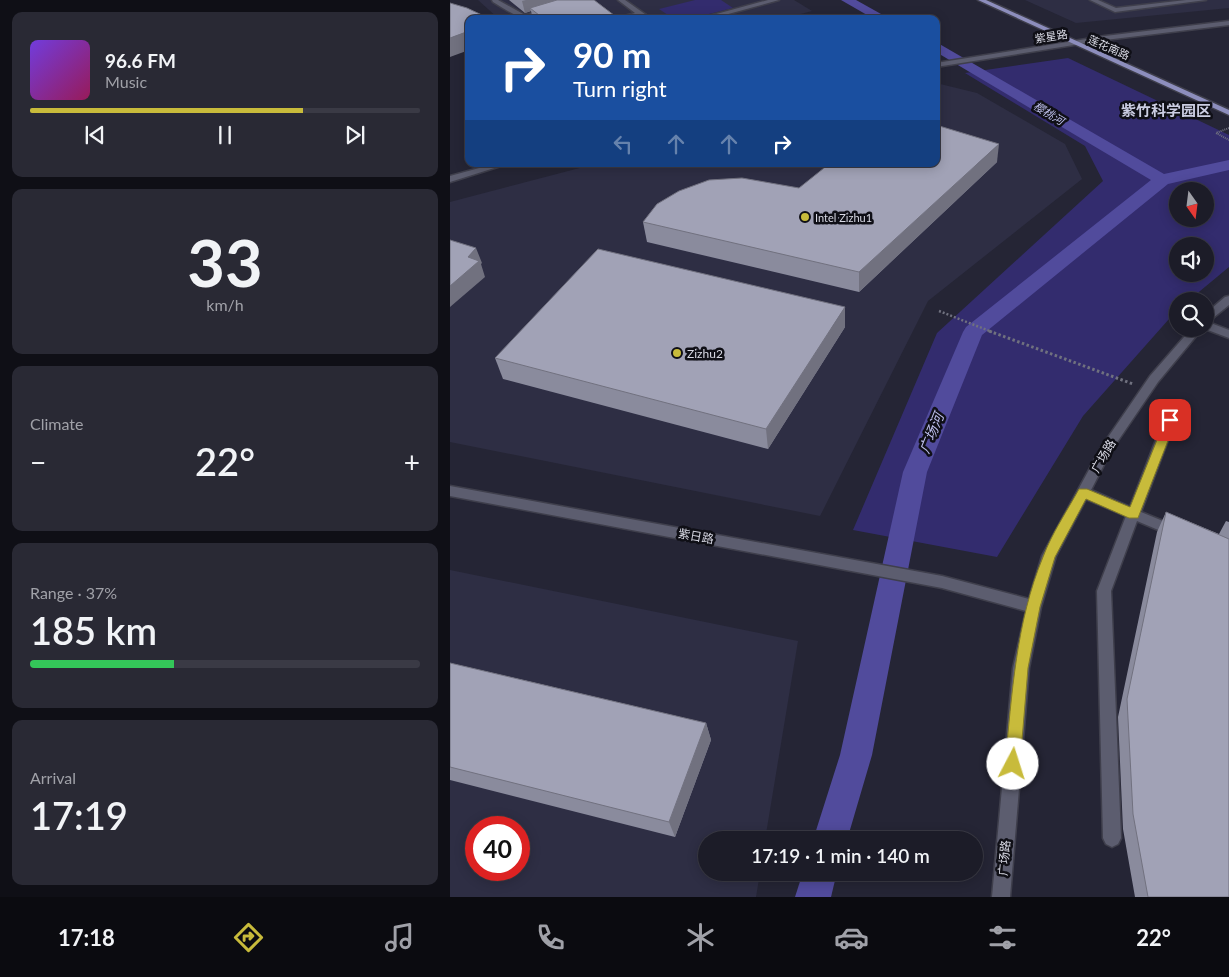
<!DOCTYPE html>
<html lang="en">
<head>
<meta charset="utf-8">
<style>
  body { margin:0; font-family:Lato,"Noto Sans SC",sans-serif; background:#292934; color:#f1f3f6; height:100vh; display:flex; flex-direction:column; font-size:19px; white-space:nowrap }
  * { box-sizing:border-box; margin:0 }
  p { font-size:16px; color:#a0a1a8 }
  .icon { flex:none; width:28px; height:28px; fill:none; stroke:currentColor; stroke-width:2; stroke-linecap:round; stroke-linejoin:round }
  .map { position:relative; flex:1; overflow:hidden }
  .details { display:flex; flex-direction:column; gap:12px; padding:12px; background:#0f0f16; width:450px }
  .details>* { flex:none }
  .guide { position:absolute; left:15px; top:15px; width:475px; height:152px; border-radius:10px; box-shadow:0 2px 12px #0003,0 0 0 1px #3a3a45; background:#1a4fa0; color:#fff; overflow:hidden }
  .needle { width:32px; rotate:166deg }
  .tools { position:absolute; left:719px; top:182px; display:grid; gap:10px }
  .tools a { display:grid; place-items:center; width:45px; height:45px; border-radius:50%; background:#1c1c28; box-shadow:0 2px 12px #0003,0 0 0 1px #3a3a45; font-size:25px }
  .speed { position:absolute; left:15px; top:816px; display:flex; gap:10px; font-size:25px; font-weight:700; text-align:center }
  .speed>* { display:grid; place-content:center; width:65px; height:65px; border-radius:50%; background:#1c1c28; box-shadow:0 2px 12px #0003,0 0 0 1px #3a3a45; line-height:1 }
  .speed .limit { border:8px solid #d22; background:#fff; color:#111 }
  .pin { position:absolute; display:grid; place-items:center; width:42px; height:42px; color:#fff; margin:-21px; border-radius:10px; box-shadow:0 2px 8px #0006 }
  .me { position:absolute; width:55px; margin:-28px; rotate:5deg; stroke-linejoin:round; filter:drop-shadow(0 0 4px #0008) }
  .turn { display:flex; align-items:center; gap:18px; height:105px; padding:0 25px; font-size:22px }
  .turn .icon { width:65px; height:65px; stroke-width:2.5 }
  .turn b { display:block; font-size:35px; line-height:42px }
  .lanes { display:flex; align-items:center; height:48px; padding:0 25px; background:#0003; justify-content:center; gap:25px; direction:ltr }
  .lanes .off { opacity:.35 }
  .big { font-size:38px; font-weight:600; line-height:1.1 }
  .details .tile { flex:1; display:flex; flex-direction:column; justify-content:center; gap:8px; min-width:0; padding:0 18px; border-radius:10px; background:#292934 }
  .details .dial { align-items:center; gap:0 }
  .dial b { font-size:65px; line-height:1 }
  .song { display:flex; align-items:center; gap:15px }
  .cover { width:60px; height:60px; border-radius:8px; background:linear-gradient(135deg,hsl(260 70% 55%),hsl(330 70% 35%)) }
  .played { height:5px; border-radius:2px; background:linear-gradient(90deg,#c8bb3b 70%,#3a3a45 70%) }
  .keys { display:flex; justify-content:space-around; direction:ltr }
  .heat { display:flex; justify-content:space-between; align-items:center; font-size:28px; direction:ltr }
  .charge { height:8px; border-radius:4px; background:linear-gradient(90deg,#34c759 37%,#3a3a45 0) }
  .trip { position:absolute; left:248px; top:831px; width:285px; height:50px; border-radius:25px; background:#1c1c28; box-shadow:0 2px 12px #0003,0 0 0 1px #3a3a45; font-weight:600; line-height:50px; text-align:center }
  .tab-bar { display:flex; height:80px; justify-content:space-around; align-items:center; background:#0b0b10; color:#a0a1a8 }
  .tab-bar .icon { width:35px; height:35px }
  .tab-bar .current { color:#c8bb3b }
  .tab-bar b { font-size:22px; color:#f1f3f6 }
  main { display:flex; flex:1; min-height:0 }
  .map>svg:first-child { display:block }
  .built { fill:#2e2e44; fill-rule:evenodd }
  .green { fill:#332c6e; fill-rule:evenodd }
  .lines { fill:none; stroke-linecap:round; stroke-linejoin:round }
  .canal { fill:#514b9c; fill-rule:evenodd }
  .minor-casing { stroke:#3f3f4c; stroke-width:3 }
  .major-casing { stroke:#3f3f4c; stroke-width:3 }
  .path-far2 { stroke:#70717f; stroke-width:2; stroke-dasharray:1 1; stroke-linecap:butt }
  .path-far1 { stroke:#70717f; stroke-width:2.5; stroke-dasharray:2 2; stroke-linecap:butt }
  .path { stroke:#70717f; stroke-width:3; stroke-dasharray:2.5 2.5; stroke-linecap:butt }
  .minor { fill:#5c5d6f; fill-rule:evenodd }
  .major { fill:#8d8ebd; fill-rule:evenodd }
  .wall { fill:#8a8b9d }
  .shaded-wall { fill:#71717f }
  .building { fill:#a1a2b6; stroke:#71717f }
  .route { fill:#c8bb3b; stroke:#827a26 }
  .poi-dot { fill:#c8bb3b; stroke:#0f0f16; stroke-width:2 }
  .labels { text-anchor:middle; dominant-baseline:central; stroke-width:5; stroke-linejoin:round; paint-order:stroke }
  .far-street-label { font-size:11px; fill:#d9dae5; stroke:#0f0f16 }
  .far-water-label { font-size:11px; font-style:italic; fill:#bec0ed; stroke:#0f0f16 }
  .far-poi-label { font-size:11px; fill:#d9dae5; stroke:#0f0f16; text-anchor:start }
  .poi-label { font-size:12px; fill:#d9dae5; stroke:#0f0f16; text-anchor:start }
  .street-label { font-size:12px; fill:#d9dae5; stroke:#0f0f16 }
  .water-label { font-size:14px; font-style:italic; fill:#bec0ed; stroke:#0f0f16 }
  .far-district-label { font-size:15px; font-weight:bold; fill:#cbcde2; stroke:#0f0f16 }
</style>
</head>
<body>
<main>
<section class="details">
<div class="tile">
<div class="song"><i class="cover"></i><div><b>96.6 FM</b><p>Music</p></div></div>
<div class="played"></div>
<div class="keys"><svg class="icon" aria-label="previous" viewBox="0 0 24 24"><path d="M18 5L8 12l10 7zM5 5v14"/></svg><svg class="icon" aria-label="pause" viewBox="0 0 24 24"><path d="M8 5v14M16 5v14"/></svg><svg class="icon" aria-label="next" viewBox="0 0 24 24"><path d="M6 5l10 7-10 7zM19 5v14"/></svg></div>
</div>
<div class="tile dial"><b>33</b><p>km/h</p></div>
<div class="tile"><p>Climate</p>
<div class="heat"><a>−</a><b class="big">22°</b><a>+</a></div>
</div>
<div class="tile"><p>Range · 37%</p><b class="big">185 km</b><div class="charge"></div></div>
<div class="tile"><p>Arrival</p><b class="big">17:19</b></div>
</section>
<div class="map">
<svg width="779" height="897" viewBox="0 0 779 897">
  <rect width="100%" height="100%" fill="#252535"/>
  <!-- built -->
  <g class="built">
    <polygon points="28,0 344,0 362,11 332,19 49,19"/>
    <polygon points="575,0 779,0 779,8 626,23"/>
    <polygon points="486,83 527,93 615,144 632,179 478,301 370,516 0,442 0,202 145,164 486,164"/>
    <path d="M0,570L348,641L315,840H256V872L310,873L306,897H0ZM26,828H69V870H26Z"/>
  </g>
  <!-- green -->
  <g class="green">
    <polygon points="245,0 271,0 283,8 239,19 224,19 209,9"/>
    <path d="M618,58L779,135V267L738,301H728L727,310L633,416L547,557L403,530L487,333L653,181L635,146L515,73ZM728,191H755V219H728ZM728,246H755V274H728Z"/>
  </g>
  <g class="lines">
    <!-- canal -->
    <g class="canal">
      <polygon points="391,0 406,0 440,19 424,19"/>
      <polygon points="486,42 714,174 779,160 779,170 718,184 532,335 477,472 422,755 397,840 363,840 390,755 453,472 513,332 516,327 701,180 486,52"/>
      <polygon points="353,872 387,872 381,897 345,897"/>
    </g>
    <!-- minor casing -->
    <g class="minor-casing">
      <g id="minor">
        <path d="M42,0H48L75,15L98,9L101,11C77,26 65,15 43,2Z"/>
        <polygon points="168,0 175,0 202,19 194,19 189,15 176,19 164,19 185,13"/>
        <polygon points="318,0 329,0 260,19 248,19"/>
        <polygon points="640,0 648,0 666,8 736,0 756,0 665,12"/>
        <polygon points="779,21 779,25 655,40 486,67 486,63 655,36"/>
        <polygon points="44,164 57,164 0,182 0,176"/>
        <polygon points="779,296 779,305 758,322 779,330 779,338 755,329 755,314 775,297"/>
        <polygon points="741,329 752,329 708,382 661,451 641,490 680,507 714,419 720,415 724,416 726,419 691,512 730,528 732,532 730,536 725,537 687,521 661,591 671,838 668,844 662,847 656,844 653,838 647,591 676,516 636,499 606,556 591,607 579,668 560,897 542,897 563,668 576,611 492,588 0,496 0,486 492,576 579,599 592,556 652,446 700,376"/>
      </g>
    </g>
    <!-- major casing -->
    <g class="major-casing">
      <polygon id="major" points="528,0 536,0 779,110 779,115"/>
    </g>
    <!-- path-far2 -->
    <polyline class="path-far2" points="779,128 766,133 779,140"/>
    <!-- path-far1 -->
    <polyline class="path-far1" points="489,311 542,332"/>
    <!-- path -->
    <polyline class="path" points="539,331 683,384"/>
    <!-- minor -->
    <use href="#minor" class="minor"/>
    <!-- major -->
    <use href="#major" class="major"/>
  </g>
  <!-- wall -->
  <g class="wall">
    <polygon points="59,0 144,0 169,19 83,19 81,11 75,13"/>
    <polygon points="547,162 409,292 197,242 193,222 349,188"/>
    <polygon points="395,327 318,449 53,379 45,358"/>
    <polygon points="716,512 769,534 776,521 779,522 779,897 685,897 673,829 668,717 707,532"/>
    <polygon points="0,663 256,723 261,740 225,837 0,780"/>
  </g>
  <!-- shaded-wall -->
  <g class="shaded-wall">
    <polygon points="76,0 127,0 80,8 81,11 75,13 72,1"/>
    <polygon points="19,31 19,50 0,57 0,38"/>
    <polygon points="549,144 547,162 409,292 409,272"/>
    <polygon points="26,248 32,263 31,264 35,277 0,307 0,286 18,257"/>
    <polygon points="395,307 395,327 318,449 316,429"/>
    <polygon points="256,723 261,740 225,837 219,822"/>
  </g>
  <!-- building -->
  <g class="building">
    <polygon points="107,0 144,0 169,19 94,19 80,8"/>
    <polygon points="0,3 17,8 34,16 32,19 19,19 19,31 0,38"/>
    <polygon points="486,125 549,144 409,272 193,222 207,204 229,191 259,180 292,178 349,188 379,164 486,164"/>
    <polygon points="0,240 26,248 18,257 29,261 0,286"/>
    <polygon points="148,249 395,307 316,429 45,358"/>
    <polygon points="716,512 779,539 779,897 698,897 683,814 677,699"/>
    <polygon points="0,663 256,723 219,822 0,767"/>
  </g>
  <!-- route -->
  <path class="route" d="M720,416L726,420L688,518H679L636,499L605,557L590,607L578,668L570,764L568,769L563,771L557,769L555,764C562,694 566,622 593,557C602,533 617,511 629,489H637L680,507L715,420Z"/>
  <!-- markers -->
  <g class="poi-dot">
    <circle cx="355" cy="217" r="5"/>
    <circle cx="227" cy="353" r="5"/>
  </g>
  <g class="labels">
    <!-- far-street labels -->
    <g class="far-street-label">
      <text transform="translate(601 36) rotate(-9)">紫星路</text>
      <text transform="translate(659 47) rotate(24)">莲花南路</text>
    </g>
    <!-- far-water labels -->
    <g class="far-water-label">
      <text transform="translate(599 113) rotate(31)">樱桃河</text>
    </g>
    <!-- far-poi labels -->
    <g class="far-poi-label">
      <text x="365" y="217">Intel Zizhu1</text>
    </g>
    <!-- poi labels -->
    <g class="poi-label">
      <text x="237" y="353">Zizhu2</text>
    </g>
    <!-- street labels -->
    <g class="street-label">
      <text transform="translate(653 456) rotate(-60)">广场路</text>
      <text transform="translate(246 536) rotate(10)">紫日路</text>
      <text transform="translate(554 858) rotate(-85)">广场路</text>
    </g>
    <!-- water labels -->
    <g class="water-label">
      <text transform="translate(481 433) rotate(-68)">广场河</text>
    </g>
    <!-- far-district labels -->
    <g class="far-district-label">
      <text x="716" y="110">紫竹科学园区</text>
    </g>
  </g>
</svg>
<div class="tools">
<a><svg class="needle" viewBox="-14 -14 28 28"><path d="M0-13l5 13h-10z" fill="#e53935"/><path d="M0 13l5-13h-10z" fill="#a0a1a8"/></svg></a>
<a><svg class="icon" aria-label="sound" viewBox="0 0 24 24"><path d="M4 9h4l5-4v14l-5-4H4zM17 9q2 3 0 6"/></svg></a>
<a><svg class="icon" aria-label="search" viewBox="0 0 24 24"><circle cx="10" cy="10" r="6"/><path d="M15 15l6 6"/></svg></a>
</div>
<div class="speed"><div class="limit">40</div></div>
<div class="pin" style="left:720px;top:420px;background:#d93025"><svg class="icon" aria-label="arrive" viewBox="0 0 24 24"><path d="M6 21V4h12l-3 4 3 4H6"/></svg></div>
<svg class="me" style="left:563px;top:764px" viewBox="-20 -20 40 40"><circle r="19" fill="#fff"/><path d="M0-13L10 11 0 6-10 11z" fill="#c8bb3b"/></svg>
<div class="trip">17:19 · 1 min · 140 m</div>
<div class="guide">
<div class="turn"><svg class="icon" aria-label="right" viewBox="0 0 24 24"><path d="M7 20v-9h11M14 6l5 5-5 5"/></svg><div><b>90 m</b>Turn right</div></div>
<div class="lanes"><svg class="icon off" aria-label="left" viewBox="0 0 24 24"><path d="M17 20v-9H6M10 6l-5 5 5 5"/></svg><svg class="icon off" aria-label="ahead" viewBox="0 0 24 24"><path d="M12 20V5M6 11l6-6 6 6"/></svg><svg class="icon off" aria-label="ahead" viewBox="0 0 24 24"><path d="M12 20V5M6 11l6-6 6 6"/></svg><svg class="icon" aria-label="right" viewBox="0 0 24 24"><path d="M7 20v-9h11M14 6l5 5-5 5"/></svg></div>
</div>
</div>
</main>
<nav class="tab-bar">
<b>17:18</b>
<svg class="icon current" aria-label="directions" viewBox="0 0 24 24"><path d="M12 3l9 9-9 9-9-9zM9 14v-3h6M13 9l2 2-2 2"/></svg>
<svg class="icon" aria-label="music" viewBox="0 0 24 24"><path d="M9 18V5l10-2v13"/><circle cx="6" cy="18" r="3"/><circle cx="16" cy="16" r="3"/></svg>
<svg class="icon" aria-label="phone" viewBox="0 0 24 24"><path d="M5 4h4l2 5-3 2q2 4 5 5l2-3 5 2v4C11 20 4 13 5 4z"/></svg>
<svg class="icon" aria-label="climate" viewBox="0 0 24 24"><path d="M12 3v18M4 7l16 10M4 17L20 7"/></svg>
<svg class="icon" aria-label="car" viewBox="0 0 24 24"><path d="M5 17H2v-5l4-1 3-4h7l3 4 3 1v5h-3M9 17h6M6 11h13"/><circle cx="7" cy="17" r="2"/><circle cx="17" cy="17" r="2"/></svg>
<svg class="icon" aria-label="filters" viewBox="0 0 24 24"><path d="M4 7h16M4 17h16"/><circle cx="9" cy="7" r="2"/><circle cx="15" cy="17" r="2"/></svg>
<b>22°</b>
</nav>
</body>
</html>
